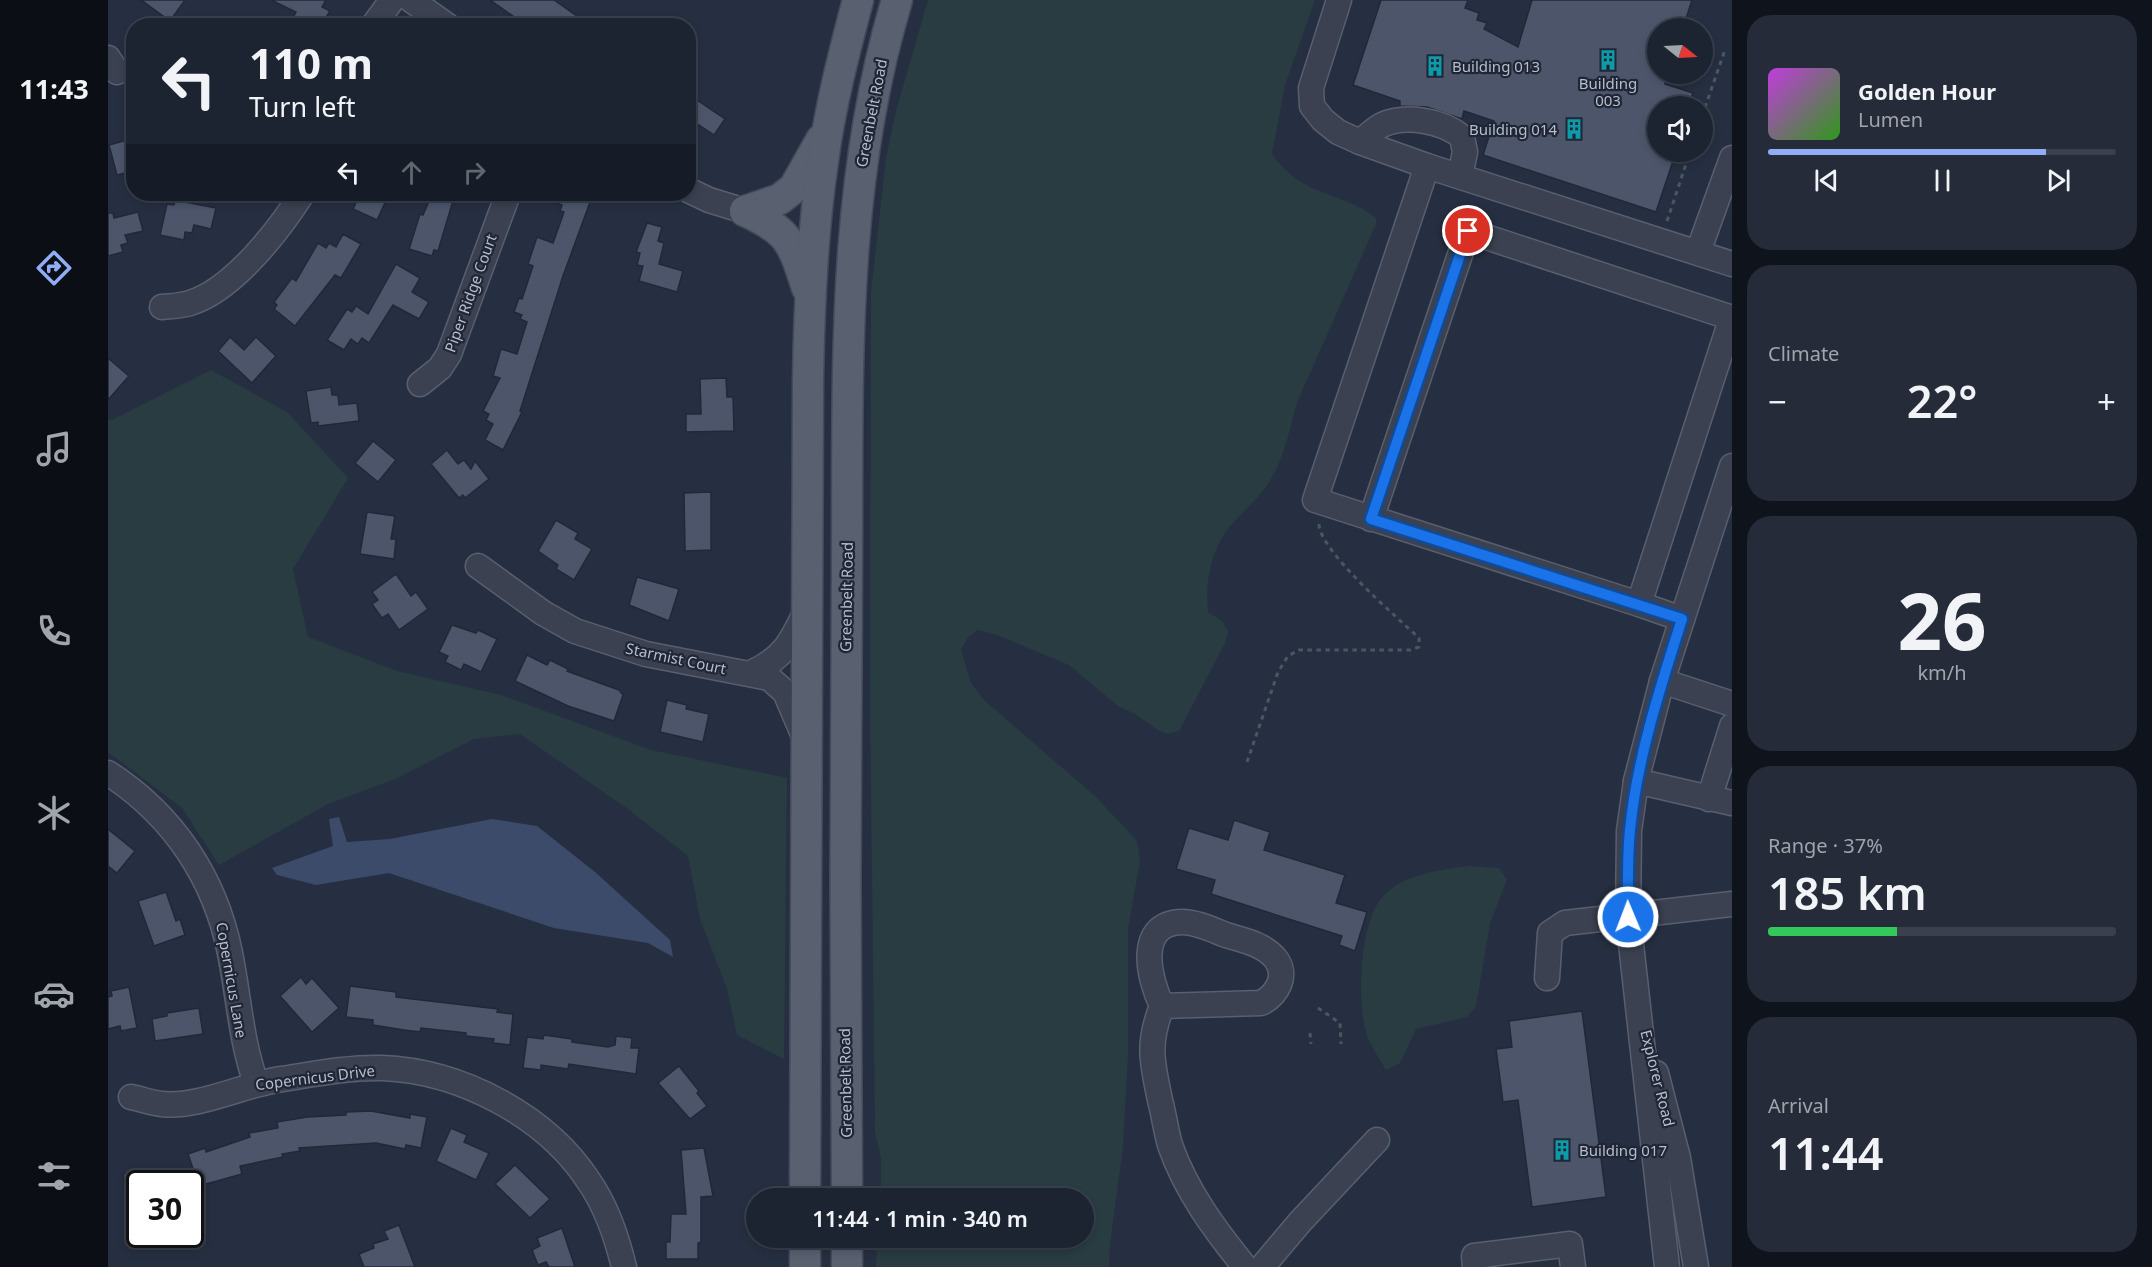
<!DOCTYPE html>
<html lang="en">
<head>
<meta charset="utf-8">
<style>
  body { margin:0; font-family:"Noto Sans",sans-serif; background:#252b39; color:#f1f3f6; height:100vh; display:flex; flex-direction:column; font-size:22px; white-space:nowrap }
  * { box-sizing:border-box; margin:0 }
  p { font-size:20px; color:#a0a4ab }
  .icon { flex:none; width:33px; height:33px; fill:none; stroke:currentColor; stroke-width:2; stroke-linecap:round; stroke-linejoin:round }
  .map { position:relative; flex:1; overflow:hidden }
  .panel { display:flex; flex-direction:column; gap:15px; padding:15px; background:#0f131b; width:420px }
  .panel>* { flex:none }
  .hud { position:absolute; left:18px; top:18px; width:570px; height:183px; border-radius:24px; box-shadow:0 3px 9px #0003,0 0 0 2px #3a404d; background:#1c2331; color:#f1f3f6; overflow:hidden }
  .needle { width:39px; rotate:108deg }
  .fabs { position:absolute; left:1539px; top:18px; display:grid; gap:12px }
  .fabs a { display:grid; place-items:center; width:66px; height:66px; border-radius:50%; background:#1c2331; box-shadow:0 3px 9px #0003,0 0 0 2px #3a404d; font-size:30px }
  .speed { position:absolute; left:18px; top:1170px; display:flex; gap:12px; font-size:30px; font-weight:700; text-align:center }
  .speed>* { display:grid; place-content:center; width:78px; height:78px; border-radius:50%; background:#1c2331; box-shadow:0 3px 9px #0003,0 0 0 2px #3a404d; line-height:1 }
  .speed .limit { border:3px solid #111; border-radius:9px; background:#fff; color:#111 }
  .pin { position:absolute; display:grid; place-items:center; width:51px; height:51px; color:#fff; margin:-26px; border:3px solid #fff; border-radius:50%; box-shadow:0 2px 6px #0007 }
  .me { position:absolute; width:66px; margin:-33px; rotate:359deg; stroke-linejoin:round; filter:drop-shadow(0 0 4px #0008) }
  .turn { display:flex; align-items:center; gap:21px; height:126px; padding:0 24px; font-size:27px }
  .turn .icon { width:78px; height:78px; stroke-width:2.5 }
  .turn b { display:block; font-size:42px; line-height:51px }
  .lanes { display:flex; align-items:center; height:57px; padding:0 24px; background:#0003; justify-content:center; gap:30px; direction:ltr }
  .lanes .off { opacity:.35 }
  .big { font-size:45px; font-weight:600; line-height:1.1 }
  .panel .tile { flex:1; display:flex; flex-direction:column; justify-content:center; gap:9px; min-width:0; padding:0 21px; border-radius:24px; background:#252b39 }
  .panel .dial { align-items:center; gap:0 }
  .dial b { font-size:78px; line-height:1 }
  .song { display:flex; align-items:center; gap:18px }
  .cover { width:72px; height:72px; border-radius:9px; background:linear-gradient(135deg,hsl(290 70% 55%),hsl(110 70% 35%)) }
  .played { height:6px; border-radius:3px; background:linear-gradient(90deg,#91adf6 80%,#3a404d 80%) }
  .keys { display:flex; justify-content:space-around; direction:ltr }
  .heat { display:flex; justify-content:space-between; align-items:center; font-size:33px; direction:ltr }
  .charge { height:9px; border-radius:4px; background:linear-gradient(90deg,#34c759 37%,#3a404d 0) }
  .trip { position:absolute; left:638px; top:1188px; width:348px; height:60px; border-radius:30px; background:#1c2331; box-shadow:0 3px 9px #0003,0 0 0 2px #3a404d; font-weight:600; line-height:60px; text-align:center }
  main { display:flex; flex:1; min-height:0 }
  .tabs { display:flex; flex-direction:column; width:108px; justify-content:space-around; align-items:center; background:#0b0e14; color:#a0a4ab }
  .tabs .icon { width:42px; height:42px }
  .tabs .on { color:#91adf6 }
  .tabs b { font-size:27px; color:#f1f3f6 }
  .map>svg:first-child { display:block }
  .green { fill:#283c42 }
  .water { fill:#3c4b69 }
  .building { fill:#4c556a; stroke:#212838; stroke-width:1.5 }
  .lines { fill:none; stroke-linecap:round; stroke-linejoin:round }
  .minor-casing { stroke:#585f6e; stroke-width:27 }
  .major-casing { stroke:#444a5a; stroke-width:33 }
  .path { stroke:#47595e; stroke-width:3; stroke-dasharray:4.5 4.5; stroke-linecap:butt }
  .minor { stroke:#3b4151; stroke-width:24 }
  .major { stroke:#596070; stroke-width:30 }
  .route-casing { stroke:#114b97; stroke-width:15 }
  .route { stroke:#1a73e8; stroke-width:10 }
  .labels { text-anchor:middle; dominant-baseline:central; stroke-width:4.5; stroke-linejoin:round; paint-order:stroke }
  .poi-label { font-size:15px; fill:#b7bdcb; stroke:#1f2636; text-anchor:start }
  .street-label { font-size:15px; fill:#b7bdcb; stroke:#1f2636 }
</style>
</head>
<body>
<main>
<nav class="tabs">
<b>11:43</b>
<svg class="icon on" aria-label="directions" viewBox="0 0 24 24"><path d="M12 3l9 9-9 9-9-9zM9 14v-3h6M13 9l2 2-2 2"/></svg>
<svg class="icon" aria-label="music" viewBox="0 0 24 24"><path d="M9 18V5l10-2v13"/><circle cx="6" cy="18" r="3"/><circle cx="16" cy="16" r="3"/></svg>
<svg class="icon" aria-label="phone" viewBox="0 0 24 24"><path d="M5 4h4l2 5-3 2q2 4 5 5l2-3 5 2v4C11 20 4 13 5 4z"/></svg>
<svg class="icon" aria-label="climate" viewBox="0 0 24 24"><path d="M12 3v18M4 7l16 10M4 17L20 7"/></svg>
<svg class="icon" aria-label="car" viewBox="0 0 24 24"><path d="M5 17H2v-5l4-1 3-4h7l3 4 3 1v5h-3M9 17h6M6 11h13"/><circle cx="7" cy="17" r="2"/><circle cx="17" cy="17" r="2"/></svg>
<svg class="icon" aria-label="filters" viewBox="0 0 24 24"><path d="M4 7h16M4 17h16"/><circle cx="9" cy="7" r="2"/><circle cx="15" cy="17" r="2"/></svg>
</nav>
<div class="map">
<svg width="1624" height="1267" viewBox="0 0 1624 1267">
  <rect width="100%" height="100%" fill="#262f41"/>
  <!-- green -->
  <g class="green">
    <path d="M820,0H1207L1177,85L1164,154C1194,198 1232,190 1268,218V224L1188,405C1182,428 1177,454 1165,475C1155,495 1138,508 1123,525C1103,548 1097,582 1100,612L1114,621L1120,631L1117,643L1071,731L1060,734L1050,730L1027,714L1010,706L961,665L889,635L870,630L860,637L853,650L863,683L876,700L988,797L1029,841L1032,861L1020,929V1055L1015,1146L1002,1245L1001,1267H768L770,1238H975V1198H773V1158L767,1132L762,701L763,293L778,158L788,111Z"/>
    <polygon points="103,370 179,412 240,478 185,569 200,637 289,671 393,695 543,750 679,778 676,1059 629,1035 619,989 592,919 580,856 520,809 412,734 366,739 287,779 220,804 111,865 74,808 0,752 0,419 4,420"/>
    <path d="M1361,866L1391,868L1399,880L1382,923L1368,1006L1359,1017L1308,1029L1292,1063L1278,1070C1272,1060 1265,1049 1260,1038C1248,1007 1251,926 1273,899C1293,874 1331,870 1361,866Z"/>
  </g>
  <!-- water -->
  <polygon class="water" points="231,817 239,842 282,839 384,819 429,826 487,872 562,940 565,957 540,943 446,928 281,873 208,885 169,875 164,868 225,846 221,819"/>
  <!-- building -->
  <g class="building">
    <polygon points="33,0 77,0 62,21"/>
    <polygon points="163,0 218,0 214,7 222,11 213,26 197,26 185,18 188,12"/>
    <polygon points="382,0 446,0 483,26 419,26"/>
    <polygon points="1273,0 1360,0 1357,8 1371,13 1369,20 1379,23 1376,29 1410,47 1424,0 1584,0 1575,28 1550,28 1550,74 1560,74 1557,84 1585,93 1580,106 1550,106 1550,152 1568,152 1548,212 1375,155 1386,121 1356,111 1354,119 1319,107 1292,106 1292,101 1245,85"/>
    <polygon points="580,94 617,119 606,135 591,125 580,141"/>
    <polygon points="26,138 26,171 9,175 1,145"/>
    <polygon points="252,194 281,194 269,220 245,209"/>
    <polygon points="324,194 347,194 330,251 326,250 324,256 301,249 312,214 315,215"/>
    <polygon points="428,194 485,194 455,276 412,411 414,412 395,450 377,440 385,424 378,420 381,414 375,411 392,378 385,376 393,349 409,354 419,322 412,319 414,315 406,312 411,298 414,299 425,266 420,264 429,237 445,243 456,212 452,211 454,205 427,196"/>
    <polygon points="67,200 108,208 103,229 86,225 84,233 77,232 76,240 52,235 59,204 66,205"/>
    <polygon points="30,212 35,231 17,235 20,243 13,245 15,252 0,256 0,213 5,213 6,218"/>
    <polygon points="539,223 554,227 550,241 556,243 551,264 575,271 569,292 531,281 535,266 529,265 532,253 528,252"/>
    <polygon points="235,234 253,244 233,278 227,275 187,326 166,309 169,305 166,302 184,278 188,281 210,243 218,248 221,243 228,247"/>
    <polygon points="288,264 312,278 304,292 321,302 311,319 285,305 261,343 254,338 250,344 243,339 236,350 219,340 239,309 244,312 248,306 260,314"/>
    <polygon points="122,337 136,350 148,337 168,356 144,383 110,351"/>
    <polygon points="0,358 21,376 0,400"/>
    <polygon points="618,378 619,397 625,397 626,431 578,432 578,414 593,414 592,379"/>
    <polygon points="223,387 224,395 230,395 231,405 249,403 251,421 210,426 210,422 203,423 198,391"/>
    <polygon points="265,441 288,460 270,482 247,463"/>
    <polygon points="339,450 350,464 356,460 363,469 367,461 381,479 357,498 355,495 351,498 323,464"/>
    <polygon points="603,492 603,550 577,551 576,493"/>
    <polygon points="259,512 287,516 283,539 288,539 286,559 252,554"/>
    <polygon points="448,520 470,533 467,539 484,549 466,580 448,569 450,565 430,551"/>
    <polygon points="288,574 303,596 308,592 320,609 291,630 280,614 274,618 264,604 270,600 264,592"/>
    <polygon points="529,577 571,589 561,621 521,605"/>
    <polygon points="344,625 368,633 370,630 389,639 373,672 356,664 353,670 337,662 340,656 331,652"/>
    <polygon points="419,655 439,665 442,660 460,669 459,671 511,690 515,695 506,721 460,706 407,681"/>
    <polygon points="559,700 579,705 578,709 601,714 595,742 552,732"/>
    <polygon points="1126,820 1162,832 1156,850 1237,875 1228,903 1259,912 1247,951 1231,945 1234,936 1103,894 1107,880 1068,869 1081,828 1120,840"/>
    <polygon points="0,829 27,851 9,873 0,866"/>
    <polygon points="58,892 68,921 72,919 77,935 46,946 30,901"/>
    <polygon points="193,977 198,984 204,978 231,1008 204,1032 172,996"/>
    <polygon points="242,986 288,992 288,997 390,1009 389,1012 405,1014 402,1045 385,1043 386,1039 358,1036 358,1033 313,1028 312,1032 296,1030 265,1025 265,1020 238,1017"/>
    <polygon points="21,987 29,1028 13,1031 12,1026 0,1029 0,997 4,996 3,991"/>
    <polygon points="91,1008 95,1034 47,1041 44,1019 59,1016 59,1013"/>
    <polygon points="1474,1011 1498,1197 1424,1207 1410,1100 1395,1102 1388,1049 1404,1047 1401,1021"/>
    <polygon points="436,1035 464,1039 464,1042 500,1047 507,1045 508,1036 524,1038 523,1048 531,1048 528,1074 461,1064 460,1069 433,1065 433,1070 415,1068 419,1037 435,1039"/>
    <polygon points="571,1066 591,1091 589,1093 599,1106 582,1119 550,1083"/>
    <polygon points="263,1111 302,1118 302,1114 319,1117 313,1148 298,1145 297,1149 268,1143 191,1148 192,1151 174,1154 175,1157 132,1166 134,1174 91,1186 80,1154 97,1148 98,1152 142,1137 141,1133 170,1128 169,1122 199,1117 238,1115 238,1112"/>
    <polygon points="343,1128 359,1135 356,1142 381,1153 368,1180 328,1161"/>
    <polygon points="596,1148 605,1196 593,1197 593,1242 590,1243 590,1259 558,1259 558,1242 562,1242 563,1214 578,1214 573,1150"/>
    <polygon points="407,1165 442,1199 422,1218 387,1184"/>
    <polygon points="32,1172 32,1233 22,1234 15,1174"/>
    <polygon points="291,1225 307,1267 256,1267 251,1254 266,1248 265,1244 280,1239 276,1231"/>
    <polygon points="454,1228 467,1267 441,1267 438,1262 430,1265 424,1250 432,1246 429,1238"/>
  </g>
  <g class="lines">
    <!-- minor casing -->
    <g class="minor-casing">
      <g id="minor">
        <polyline points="303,0 340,26"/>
        <polyline points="1231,0 1203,88 1204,106 1215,120 1230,132 1252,142 1319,166 1624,264"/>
        <polyline points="265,26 284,0"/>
        <polyline points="0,58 9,72"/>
        <path d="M1252,142C1259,137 1266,129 1274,125C1298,114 1335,121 1354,137L1357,152L1352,176"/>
        <polyline points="1319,166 1207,500 1531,604 1624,317"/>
        <polyline points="580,190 601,200 637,211"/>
        <polyline points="1590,252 1624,158"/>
        <path d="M54,307C63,306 73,306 82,303C125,290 171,230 194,194"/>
        <polyline points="312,384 332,368 341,354 400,194"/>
        <polyline points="1263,519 1360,231 1624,318"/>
        <polyline points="370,566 435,613 467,631 538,654 661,678 677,692 695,734"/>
        <polyline points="1531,604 1574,619"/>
        <path d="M643,673C676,658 683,642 698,611"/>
        <polyline points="1554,681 1624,704"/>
        <path d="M0,773C65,815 107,878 122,953C131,998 133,1041 148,1083"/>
        <polyline points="1528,781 1624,803"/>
        <polyline points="1601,799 1624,726"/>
        <polyline points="1439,978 1442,933 1457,923 1624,904"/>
        <path d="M1054,1006L1153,1003C1169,995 1181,975 1167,958C1155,944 1135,940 1118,935C1105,930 1089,922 1074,922C1027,923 1041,979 1054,1006C1039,1044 1044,1062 1052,1100C1056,1115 1058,1131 1062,1145C1078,1191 1107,1230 1137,1267"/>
        <polyline points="1548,1073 1570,1158 1588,1267"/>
        <path d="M23,1097C33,1099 44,1103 54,1104C91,1108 137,1084 174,1079C206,1074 242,1067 274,1068C353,1071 439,1116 482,1183C499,1208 509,1238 516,1267"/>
        <polyline points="1154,1267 1192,1222 1269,1140"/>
        <polyline points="1367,1267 1366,1256 1462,1244 1465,1267"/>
        <polyline points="1559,1267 1520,917 1521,831 1528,781 1554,681 1624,466"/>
      </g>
    </g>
    <!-- major casing -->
    <g class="major-casing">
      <g id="major">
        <polyline points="637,211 672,199 686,188 713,140"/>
        <path d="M637,211C682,232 684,242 699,288"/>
        <path d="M697,1198L700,381C701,308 704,234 715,161C722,107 736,53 750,0"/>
        <path d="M739,1198C737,987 737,775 739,564C740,372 733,186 789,0"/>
        <polyline points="697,1267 697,1238"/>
        <polyline points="739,1267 739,1238"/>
      </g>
    </g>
    <!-- path -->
    <g class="path">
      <polyline points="1594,116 1617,50"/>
      <polyline points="1559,221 1582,152"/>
      <path d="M1139,762L1170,672L1180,656L1191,650H1302L1311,647V638C1291,619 1209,549 1211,523"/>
      <polyline points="1210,1008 1232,1023 1233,1044"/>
      <polyline points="1202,1033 1203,1044"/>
    </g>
    <!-- minor -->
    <use href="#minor" class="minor"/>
    <!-- major -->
    <use href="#major" class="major"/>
  </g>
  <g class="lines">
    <!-- route casing -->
    <g class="route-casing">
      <path id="route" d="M1360,231L1263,519L1574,619C1552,688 1529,758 1522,830C1519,859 1520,888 1520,917"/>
    </g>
    <!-- route -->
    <use href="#route" class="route"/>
  </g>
  <!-- icons -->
  <defs>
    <g id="building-bare" transform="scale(1.62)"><path d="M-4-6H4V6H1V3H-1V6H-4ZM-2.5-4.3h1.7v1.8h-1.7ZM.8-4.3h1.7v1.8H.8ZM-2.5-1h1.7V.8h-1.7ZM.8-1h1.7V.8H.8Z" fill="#0f9aa8" stroke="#1f2636" stroke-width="2.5" paint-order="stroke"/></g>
  </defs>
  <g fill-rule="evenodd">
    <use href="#building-bare" x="1500" y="60"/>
    <use href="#building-bare" x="1327" y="66"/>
    <use href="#building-bare" x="1466" y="129"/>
    <use href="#building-bare" x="1454" y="1150"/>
  </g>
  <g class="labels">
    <!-- poi labels -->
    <g class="poi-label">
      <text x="1344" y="66">Building 013</text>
      <text x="1500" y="83" text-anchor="middle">Building<tspan x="1500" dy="17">003</tspan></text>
      <text x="1449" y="129" text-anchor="end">Building 014</text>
      <text x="1471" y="1150">Building 017</text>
    </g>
    <!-- street labels -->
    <g class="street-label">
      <text transform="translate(763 113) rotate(-79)">Greenbelt Road</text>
      <text transform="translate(362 293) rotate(-70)">Piper Ridge Court</text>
      <text transform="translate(738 597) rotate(-89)">Greenbelt Road</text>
      <text transform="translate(568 658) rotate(12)">Starmist Court</text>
      <text transform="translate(124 980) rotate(80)">Copernicus Lane</text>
      <text transform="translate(207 1077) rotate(-7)">Copernicus Drive</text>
      <text transform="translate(1550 1078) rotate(76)">Explorer Road</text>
      <text transform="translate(737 1083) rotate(-91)">Greenbelt Road</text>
    </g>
  </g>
</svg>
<div class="fabs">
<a><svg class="needle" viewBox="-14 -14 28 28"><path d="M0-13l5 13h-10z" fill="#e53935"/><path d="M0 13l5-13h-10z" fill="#a0a4ab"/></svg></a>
<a><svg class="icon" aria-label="sound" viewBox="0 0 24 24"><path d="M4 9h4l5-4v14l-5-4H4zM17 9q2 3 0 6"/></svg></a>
</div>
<div class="speed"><div class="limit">30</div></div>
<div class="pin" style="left:1360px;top:231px;background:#d93025"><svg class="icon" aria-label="arrive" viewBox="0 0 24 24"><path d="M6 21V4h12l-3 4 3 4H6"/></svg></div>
<svg class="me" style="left:1520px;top:917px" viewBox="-20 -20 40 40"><circle r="17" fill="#1a73e8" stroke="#fff" stroke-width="3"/><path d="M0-11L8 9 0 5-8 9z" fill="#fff"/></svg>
<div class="trip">11:44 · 1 min · 340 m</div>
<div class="hud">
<div class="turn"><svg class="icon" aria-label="left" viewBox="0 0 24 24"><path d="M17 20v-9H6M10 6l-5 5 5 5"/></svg><div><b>110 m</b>Turn left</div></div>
<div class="lanes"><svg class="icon" aria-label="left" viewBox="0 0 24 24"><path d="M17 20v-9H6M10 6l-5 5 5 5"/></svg><svg class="icon off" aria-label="ahead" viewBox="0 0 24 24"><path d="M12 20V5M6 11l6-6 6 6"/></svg><svg class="icon off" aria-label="right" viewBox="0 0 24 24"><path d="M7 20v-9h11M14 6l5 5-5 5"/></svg></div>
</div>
</div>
<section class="panel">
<div class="tile">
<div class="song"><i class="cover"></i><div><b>Golden Hour</b><p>Lumen</p></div></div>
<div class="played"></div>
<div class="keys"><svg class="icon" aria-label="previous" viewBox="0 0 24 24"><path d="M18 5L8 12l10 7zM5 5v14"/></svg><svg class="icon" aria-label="pause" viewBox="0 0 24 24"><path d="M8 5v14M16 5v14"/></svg><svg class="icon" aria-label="next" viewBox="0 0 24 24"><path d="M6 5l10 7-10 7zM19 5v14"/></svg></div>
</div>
<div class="tile"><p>Climate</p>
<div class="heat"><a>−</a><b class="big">22°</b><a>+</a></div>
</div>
<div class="tile dial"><b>26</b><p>km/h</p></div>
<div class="tile"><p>Range · 37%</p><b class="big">185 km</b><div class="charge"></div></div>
<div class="tile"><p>Arrival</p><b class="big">11:44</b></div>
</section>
</main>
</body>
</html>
